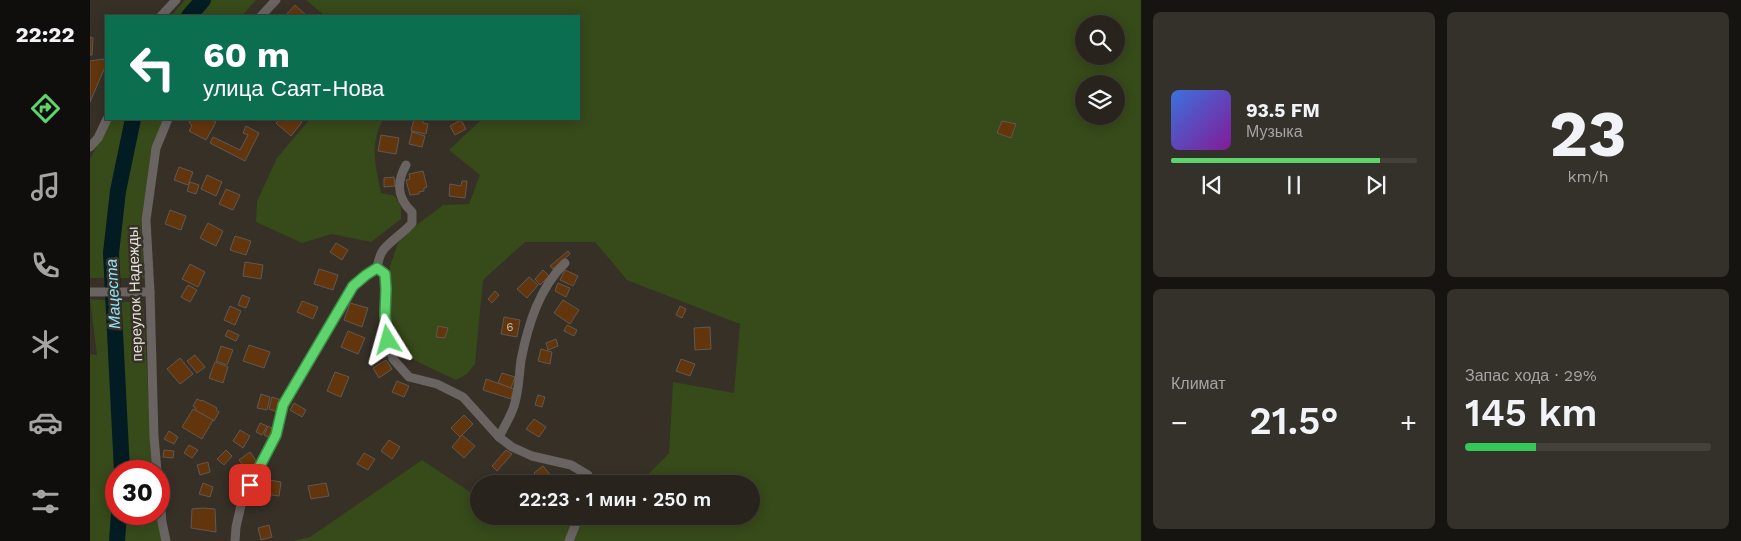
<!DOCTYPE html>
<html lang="ru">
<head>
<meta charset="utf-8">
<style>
  body { margin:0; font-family:"Work Sans",sans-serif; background:#34302a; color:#f1f3f6; height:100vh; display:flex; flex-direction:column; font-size:19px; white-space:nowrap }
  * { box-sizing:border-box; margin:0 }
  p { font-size:16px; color:#a5a4a4 }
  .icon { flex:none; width:28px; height:28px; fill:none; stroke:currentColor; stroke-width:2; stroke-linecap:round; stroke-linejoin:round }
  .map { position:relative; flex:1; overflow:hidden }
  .drawer { display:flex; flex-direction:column; gap:12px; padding:12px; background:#161410; width:600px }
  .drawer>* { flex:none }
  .top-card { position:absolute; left:15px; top:15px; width:475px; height:105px; border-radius:0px; box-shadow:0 2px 12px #0003,0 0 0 1px #44413b; background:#0b6e4f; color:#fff; overflow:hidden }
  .buttons { position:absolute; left:985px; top:15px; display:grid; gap:10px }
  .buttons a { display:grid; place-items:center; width:50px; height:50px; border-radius:50%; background:#28241d; box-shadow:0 2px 12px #0003,0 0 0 1px #44413b; font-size:25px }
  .speed { position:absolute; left:15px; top:460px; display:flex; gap:10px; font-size:25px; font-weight:700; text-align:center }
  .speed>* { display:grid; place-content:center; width:65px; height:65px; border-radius:50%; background:#28241d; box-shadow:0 2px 12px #0003,0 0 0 1px #44413b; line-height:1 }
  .speed .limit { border:8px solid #d22; background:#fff; color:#111 }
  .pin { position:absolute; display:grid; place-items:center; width:42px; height:42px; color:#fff; margin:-21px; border-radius:10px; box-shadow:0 2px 8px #0006 }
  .me { position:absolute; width:55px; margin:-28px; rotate:352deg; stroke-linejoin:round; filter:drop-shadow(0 0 4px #0008) }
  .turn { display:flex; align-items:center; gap:18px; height:105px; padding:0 15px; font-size:22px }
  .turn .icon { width:65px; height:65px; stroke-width:2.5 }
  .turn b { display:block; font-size:35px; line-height:42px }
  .big { font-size:38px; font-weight:600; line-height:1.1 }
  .drawer .widget { flex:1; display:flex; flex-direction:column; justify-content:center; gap:8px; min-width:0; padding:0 18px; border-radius:8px; background:#34302a }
  .drawer .dial { align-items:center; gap:0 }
  .dial b { font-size:65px; line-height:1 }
  .song { display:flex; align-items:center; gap:15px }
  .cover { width:60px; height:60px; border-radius:8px; background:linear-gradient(135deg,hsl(220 70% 55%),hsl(290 70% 35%)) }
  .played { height:5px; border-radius:2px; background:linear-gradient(90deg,#5ed56c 85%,#44413b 85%) }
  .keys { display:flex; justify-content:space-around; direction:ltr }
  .heat { display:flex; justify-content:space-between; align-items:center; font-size:28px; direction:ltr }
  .charge { height:8px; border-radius:4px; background:linear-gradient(90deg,#34c759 29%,#44413b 0) }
  .drawer .tiles { flex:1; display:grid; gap:12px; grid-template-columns:repeat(2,1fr) }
  .trip { position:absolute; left:380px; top:475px; width:290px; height:50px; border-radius:25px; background:#28241d; box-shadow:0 2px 12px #0003,0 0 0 1px #44413b; font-weight:600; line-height:50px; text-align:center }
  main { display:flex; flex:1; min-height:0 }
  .tabs { display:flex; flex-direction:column; width:90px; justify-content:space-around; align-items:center; background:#100e0c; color:#a5a4a4 }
  .tabs .icon { width:35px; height:35px }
  .tabs .active { color:#5ed56c }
  .tabs b { font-size:22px; color:#f1f3f6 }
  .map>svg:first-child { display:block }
  .green { fill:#374a1a; fill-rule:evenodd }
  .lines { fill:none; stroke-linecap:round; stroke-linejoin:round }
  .river { stroke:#031b22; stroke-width:16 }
  .building { fill:#62350d; stroke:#625851 }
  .minor { stroke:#696362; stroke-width:9 }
  .route-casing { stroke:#3d8a46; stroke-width:12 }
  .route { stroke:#5ed56c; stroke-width:9 }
  .labels { text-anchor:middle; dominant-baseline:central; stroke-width:5; stroke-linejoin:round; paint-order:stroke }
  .number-label { font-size:12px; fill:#c4b6a8 }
  .street-label { font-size:15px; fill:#e4e1db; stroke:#363027 }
  .water-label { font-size:16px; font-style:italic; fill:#8ee2fd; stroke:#363027 }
</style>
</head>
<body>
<main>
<nav class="tabs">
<b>22:22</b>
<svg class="icon active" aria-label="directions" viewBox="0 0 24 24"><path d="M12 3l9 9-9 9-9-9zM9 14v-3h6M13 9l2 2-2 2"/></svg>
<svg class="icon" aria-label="music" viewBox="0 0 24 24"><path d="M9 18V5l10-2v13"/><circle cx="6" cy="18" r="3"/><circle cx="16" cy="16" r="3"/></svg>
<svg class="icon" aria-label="phone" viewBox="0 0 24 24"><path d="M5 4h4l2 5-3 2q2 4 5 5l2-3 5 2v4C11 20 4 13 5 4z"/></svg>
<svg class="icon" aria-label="climate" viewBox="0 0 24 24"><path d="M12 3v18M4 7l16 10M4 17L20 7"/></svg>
<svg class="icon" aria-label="car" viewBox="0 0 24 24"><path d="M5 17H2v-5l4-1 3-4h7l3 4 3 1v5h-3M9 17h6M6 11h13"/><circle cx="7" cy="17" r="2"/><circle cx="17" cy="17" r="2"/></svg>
<svg class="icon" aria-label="filters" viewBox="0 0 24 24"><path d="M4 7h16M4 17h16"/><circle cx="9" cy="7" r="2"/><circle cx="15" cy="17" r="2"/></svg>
</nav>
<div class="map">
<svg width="1051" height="541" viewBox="0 0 1051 541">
  <rect width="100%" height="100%" fill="#363027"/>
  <!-- green -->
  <g class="green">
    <polygon points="95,0 166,0 152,16 81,16"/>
    <path d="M216,0H1051V541H203L220,537L332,460L389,498V516H417L419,518L430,516H661V484H549L579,453L583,382L644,393L650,324L537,280L505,242H435L393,280L385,364L377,374L366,380L330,363L312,353L302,339L299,313L300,266L308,243L324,227L353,205L379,204L390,175L359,150L390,121V119H489V16H235ZM994,24H1026V56H994ZM994,84H1026V116H994Z"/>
    <polygon points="21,119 74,119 61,153 51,221 54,278 0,278 0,159"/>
    <path d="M220,119H293C279,146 286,165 291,193L305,196L311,207V219L281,242L242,234L212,243L166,222L167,201L187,158Z"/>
    <polygon points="0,299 53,303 63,471 26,471 26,514 68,514 76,541 0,541 0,354 7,355"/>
  </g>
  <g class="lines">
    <!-- river -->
    <g class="river">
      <polyline points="99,16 113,0"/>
      <polyline points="32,471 21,253 28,191 43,119"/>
      <polyline points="27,541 29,514"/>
    </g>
  </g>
  <!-- building -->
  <g class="building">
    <polygon points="205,5 217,16 195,16"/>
    <polygon points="0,37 3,38 2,55 0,55"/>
    <polygon points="14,59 15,67 0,102 0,61"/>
    <polygon points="101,119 120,119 126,122 116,140 99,131 102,126 99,122"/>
    <polygon points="190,119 208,119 212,122 201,136 186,123"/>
    <polygon points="324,119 333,119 333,123 338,124 336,134 321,131"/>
    <polygon points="371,120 376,129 365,135 360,126"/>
    <polygon points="912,121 926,124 921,138 907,133"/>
    <polygon points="156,126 169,133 155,161 120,143 123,137 150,150 158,135 153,133"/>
    <polygon points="322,132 335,136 332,147 319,144"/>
    <polygon points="291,135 309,138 306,154 288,151"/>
    <polygon points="89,167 103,172 98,185 84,180"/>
    <polygon points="333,171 337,187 334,188 334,191 329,192 329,194 320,195 316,180 320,179 319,174"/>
    <polygon points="117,175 132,182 126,196 111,189"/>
    <polygon points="304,177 305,186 294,187 294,178"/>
    <polygon points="372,181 377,181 375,198 359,196 360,184 371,186"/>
    <polygon points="100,182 109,185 106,194 97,191"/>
    <polygon points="136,189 150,195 143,210 129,204"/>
    <polygon points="80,210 96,216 91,230 75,224"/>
    <polygon points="118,223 133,231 126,246 110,238"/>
    <polygon points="145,236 161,241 156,255 140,250"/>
    <polygon points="246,243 258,250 252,260 240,252"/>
    <polygon points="478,251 480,254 463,269 460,266"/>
    <polygon points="155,262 173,265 171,279 153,276"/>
    <polygon points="100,264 115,272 108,287 92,279"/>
    <polygon points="229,269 248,275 243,290 224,284"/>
    <polygon points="453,270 459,276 450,285 445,279"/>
    <polygon points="475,270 488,276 483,286 470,280"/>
    <polygon points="439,277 448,285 437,298 427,289"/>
    <polygon points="468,283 480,288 476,297 465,291"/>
    <polygon points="98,285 107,290 100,302 91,297"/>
    <polygon points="405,291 409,295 402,303 398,299"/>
    <polygon points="152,295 160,298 156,308 148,305"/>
    <polygon points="473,300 489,310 480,324 464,313"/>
    <polygon points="212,301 228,307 223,319 207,312"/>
    <polygon points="260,303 278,308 272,327 254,320"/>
    <polygon points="140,306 151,311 145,325 134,320"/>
    <polygon points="590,306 596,309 592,318 586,315"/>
    <polygon points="414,317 430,320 427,337 411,334"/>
    <polygon points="477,325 487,330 484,336 474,331"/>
    <polygon points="348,326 358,328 355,338 346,337"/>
    <polygon points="620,327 621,349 605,350 604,328"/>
    <polygon points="138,330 149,335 146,341 135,336"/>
    <polygon points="258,331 275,338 268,354 251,347"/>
    <polygon points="466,339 468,346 458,350 456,343"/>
    <polygon points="159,345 180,352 174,368 153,361"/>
    <polygon points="131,346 143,350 137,365 126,361"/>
    <polygon points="451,349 462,352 460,364 448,361"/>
    <polygon points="105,355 115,367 107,373 97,361"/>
    <polygon points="90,358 103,374 90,384 77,369"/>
    <polygon points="591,359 605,364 600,376 586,371"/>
    <polygon points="296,360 302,369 289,378 283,368"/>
    <polygon points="125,362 138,367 133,383 119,378"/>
    <polygon points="245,372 259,377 251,397 237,391"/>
    <polygon points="412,373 425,377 421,388 408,383"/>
    <polygon points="396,379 424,389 421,399 393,390"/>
    <polygon points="307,381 319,386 314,397 302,392"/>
    <polygon points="171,394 180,397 177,410 167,408"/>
    <polygon points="448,395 455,397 452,407 445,405"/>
    <polygon points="182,397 191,400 187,412 179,409"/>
    <polygon points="107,399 111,401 112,400 127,408 126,410 129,412 124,421 105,410 106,408 103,406"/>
    <polygon points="204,403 216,410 212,417 200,410"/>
    <polygon points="103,409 123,420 112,439 92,427"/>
    <polygon points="374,415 383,424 370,437 361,428"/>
    <polygon points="444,419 456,427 449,437 436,429"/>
    <polygon points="170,423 177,426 172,435 166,432"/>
    <polygon points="178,426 184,429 180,438 174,435"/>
    <polygon points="150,430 160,436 153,448 143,441"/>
    <polygon points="79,431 88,437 84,444 74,439"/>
    <polygon points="372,435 385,446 374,458 362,447"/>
    <polygon points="299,440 310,447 302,459 291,451"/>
    <polygon points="99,445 108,450 102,458 94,453"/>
    <polygon points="74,450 84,451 83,458 73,457"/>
    <polygon points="136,450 142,456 134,465 127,459"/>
    <polygon points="416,450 422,454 407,471 402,466"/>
    <polygon points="160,452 167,462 157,470 149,460"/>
    <polygon points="274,453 285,459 278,470 267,464"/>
    <polygon points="118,462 120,472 110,475 107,465"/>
    <polygon points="453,466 463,478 456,484 453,484 444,473"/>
    <polygon points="179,480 191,482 189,496 176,494"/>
    <polygon points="113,483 123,487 120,497 109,494"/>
    <polygon points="236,483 239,496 221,499 218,486"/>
    <polygon points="113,508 125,509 126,532 101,528 102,509"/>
    <polygon points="179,525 182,537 171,540 168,528"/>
  </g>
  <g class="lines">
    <!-- minor -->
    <g class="minor">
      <polyline points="71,16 86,0"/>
      <polyline points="171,16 186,0"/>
      <polyline points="0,147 8,138 17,119"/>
      <polyline points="287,268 295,274 296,289 295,315 303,359 319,377 347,384 373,397 409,437 422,447 442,456 481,465 498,475 499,484"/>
      <path d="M287,268C288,263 289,257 292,252C297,243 314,233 322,223V212C307,198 306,183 316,165"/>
      <polyline points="0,292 60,292"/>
      <path d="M409,437C414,427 421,416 424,406C429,391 429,375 431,360C438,325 449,288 475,263"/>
      <polyline points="67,471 64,437 60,292 56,220 66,148 78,119"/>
      <polyline points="69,486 72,522 76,541"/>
      <polyline points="145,541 146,527 152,501 186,435 193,405 263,286 275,275 287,268"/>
      <polyline points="479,541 489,516"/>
    </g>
  </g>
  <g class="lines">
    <!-- route casing -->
    <g class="route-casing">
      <polyline id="route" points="160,485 186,435 193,405 263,286 276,275 287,268 295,274 296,289 295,316 298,340"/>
    </g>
    <!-- route -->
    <use href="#route" class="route"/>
  </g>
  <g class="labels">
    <!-- number labels -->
    <g class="number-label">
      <text x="420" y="327">6</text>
    </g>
    <!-- street labels -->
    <g class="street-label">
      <text transform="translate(45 294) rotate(-92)">переулок Надежды</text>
    </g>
    <!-- water labels -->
    <g class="water-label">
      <text transform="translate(23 294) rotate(-93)">Мацеста</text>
    </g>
  </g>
</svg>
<div class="buttons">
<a><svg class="icon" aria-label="search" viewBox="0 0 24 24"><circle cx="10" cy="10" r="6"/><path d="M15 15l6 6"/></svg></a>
<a><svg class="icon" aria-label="layers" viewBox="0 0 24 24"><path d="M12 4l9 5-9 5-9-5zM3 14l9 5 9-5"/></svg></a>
</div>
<div class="speed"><div class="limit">30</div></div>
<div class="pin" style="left:160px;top:485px;background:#d93025"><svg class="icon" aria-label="arrive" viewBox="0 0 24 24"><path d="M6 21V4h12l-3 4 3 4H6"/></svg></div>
<svg class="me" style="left:298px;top:340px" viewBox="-20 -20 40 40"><path d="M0-17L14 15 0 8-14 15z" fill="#5ed56c" stroke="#fff" stroke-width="4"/></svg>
<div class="trip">22:23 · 1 мин · 250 m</div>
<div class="top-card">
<div class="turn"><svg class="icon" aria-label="left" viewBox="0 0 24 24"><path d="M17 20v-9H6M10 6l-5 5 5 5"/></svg><div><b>60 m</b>улица Саят-Нова</div></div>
</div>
</div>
<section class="drawer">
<div class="tiles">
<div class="widget">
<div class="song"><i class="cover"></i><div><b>93.5 FM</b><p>Музыка</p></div></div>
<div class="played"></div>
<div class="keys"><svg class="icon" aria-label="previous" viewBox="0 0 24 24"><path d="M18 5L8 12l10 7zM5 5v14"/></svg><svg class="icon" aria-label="pause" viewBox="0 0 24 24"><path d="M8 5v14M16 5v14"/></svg><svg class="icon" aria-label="next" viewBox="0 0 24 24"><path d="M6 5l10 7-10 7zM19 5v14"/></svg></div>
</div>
<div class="widget dial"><b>23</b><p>km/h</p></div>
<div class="widget"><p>Климат</p>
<div class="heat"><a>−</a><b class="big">21.5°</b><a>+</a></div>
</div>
<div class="widget"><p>Запас хода · 29%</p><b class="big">145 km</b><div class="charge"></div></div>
</div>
</section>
</main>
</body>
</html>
